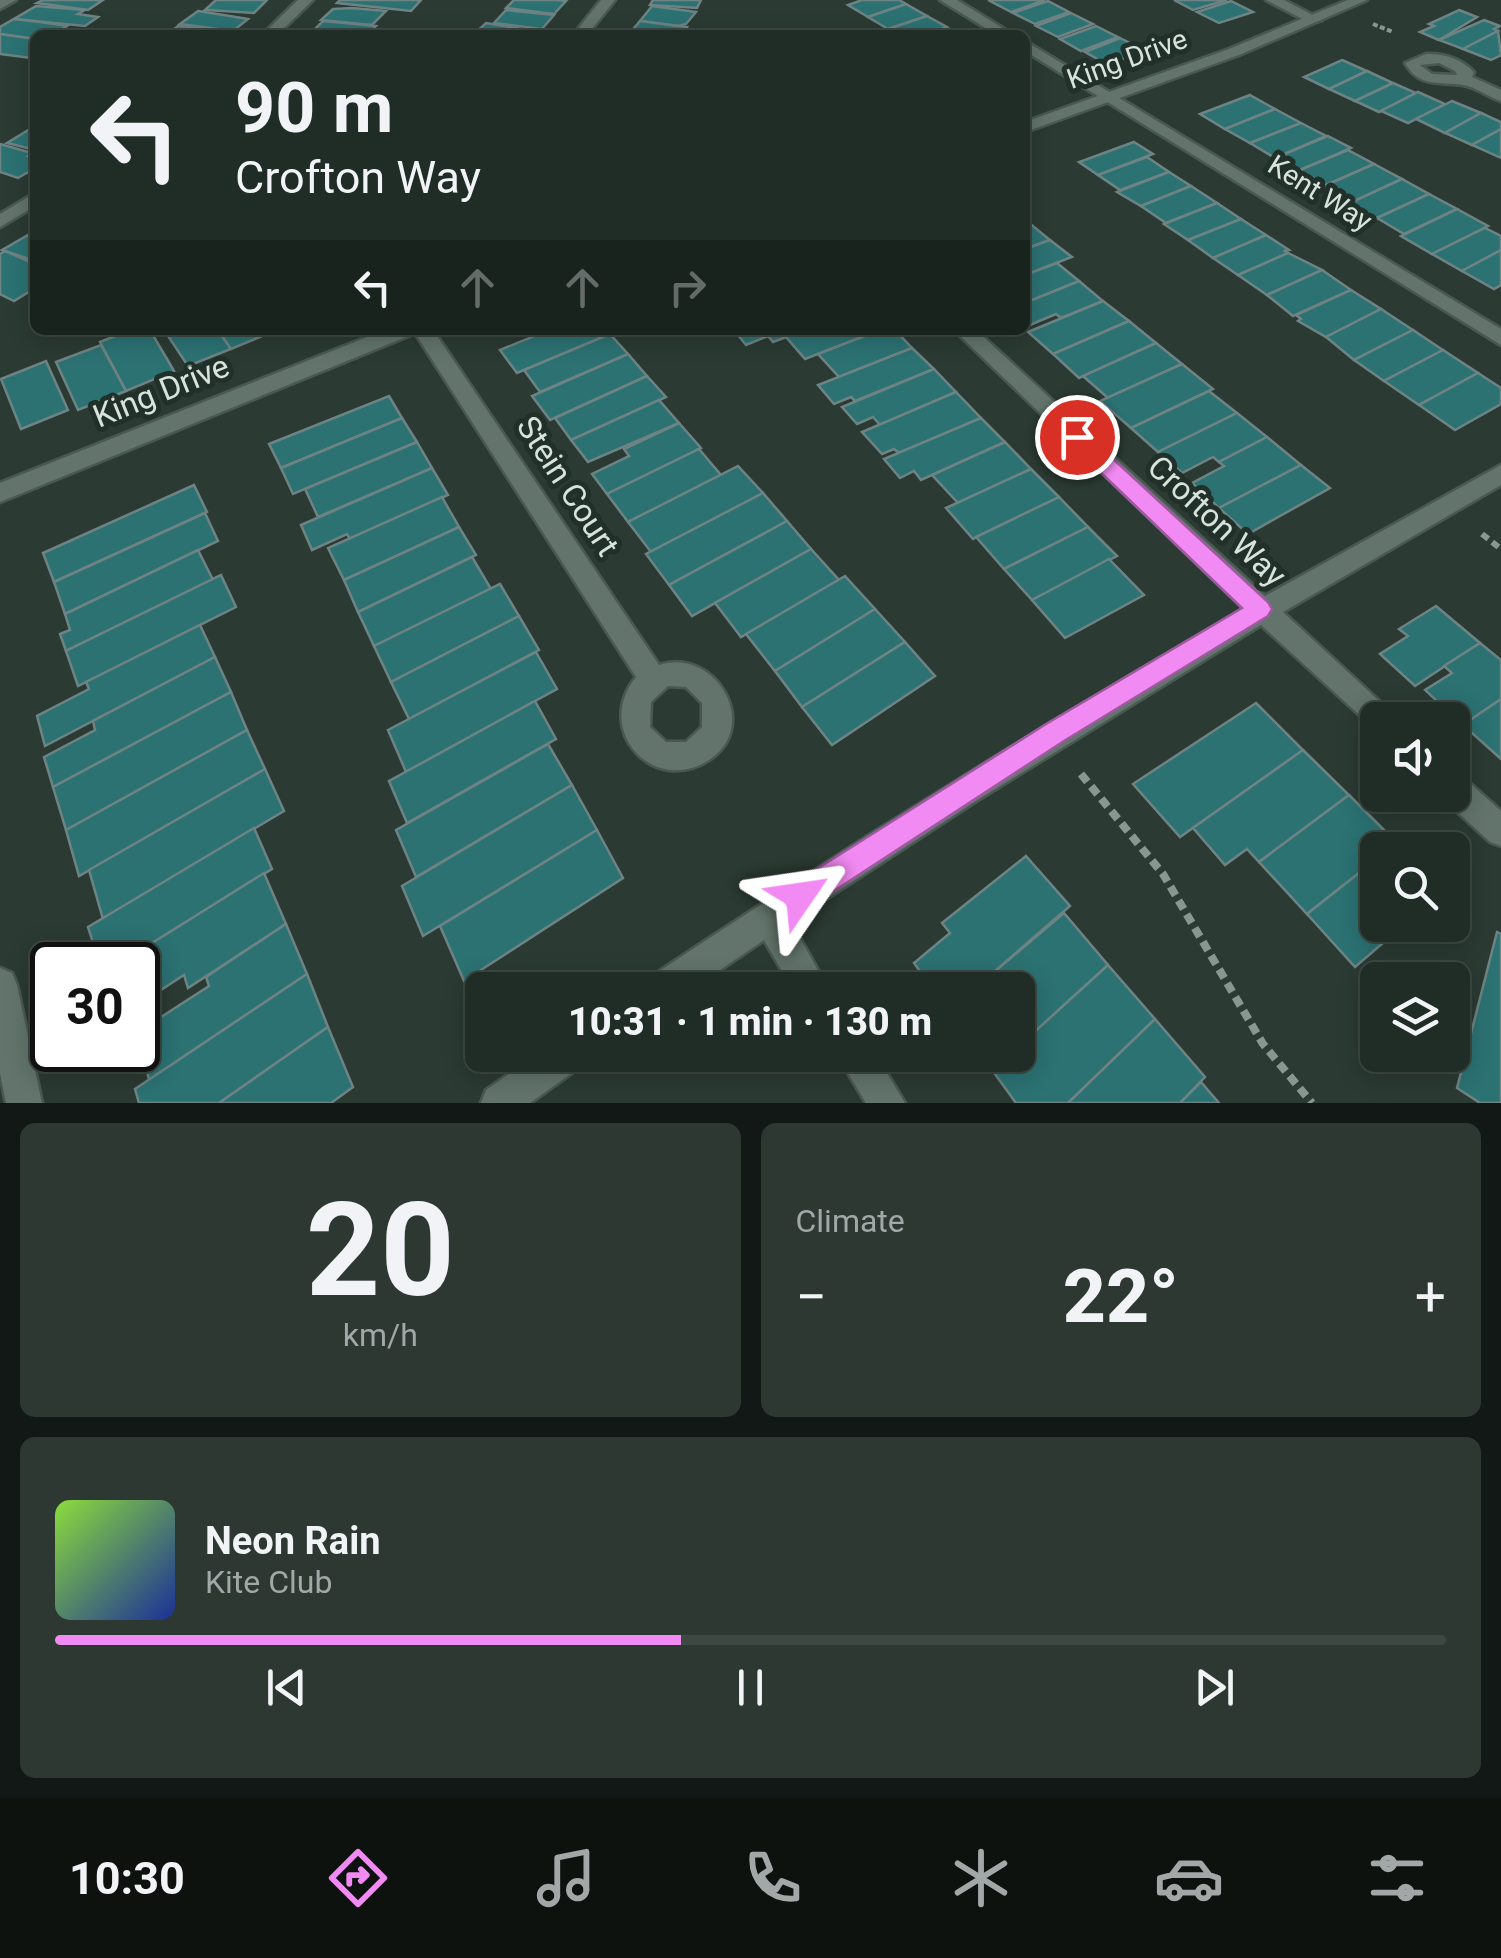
<!DOCTYPE html>
<html lang="en">
<head>
<meta charset="utf-8">
<style>
  body { margin:0; font-family:Roboto,sans-serif; background:#2d3832; color:#f1f3f6; height:100vh; display:flex; flex-direction:column; font-size:38px; white-space:nowrap }
  * { box-sizing:border-box; margin:0 }
  p { font-size:32px; color:#a2a7a7 }
  .icon { flex:none; width:55px; height:55px; fill:none; stroke:currentColor; stroke-width:2; stroke-linecap:round; stroke-linejoin:round }
  .map { position:relative; height:1103px; overflow:hidden }
  .details { display:flex; flex-direction:column; gap:20px; padding:20px; background:#121815; flex:1 }
  .details>* { flex:none }
  .banner { position:absolute; left:30px; top:30px; width:1000px; height:305px; border-radius:15px; box-shadow:0 5px 25px #0003,0 0 0 2px #3d4843; background:#202c26; color:#f1f3f6; overflow:hidden }
  .fabs { position:absolute; left:1360px; top:702px; display:grid; gap:20px }
  .fabs a { display:grid; place-items:center; width:110px; height:110px; border-radius:15px; background:#202c26; box-shadow:0 5px 25px #0003,0 0 0 2px #3d4843; font-size:50px }
  .speed { position:absolute; left:30px; top:942px; display:flex; gap:20px; font-size:50px; font-weight:700; text-align:center }
  .speed>* { display:grid; place-content:center; width:130px; height:130px; border-radius:50%; background:#202c26; box-shadow:0 5px 25px #0003,0 0 0 2px #3d4843; line-height:1 }
  .speed .limit { border:5px solid #111; border-radius:15px; background:#fff; color:#111 }
  .pin { position:absolute; display:grid; place-items:center; width:85px; height:85px; color:#fff; margin:-42px; border:5px solid #fff; border-radius:50%; box-shadow:0 2px 10px #0007 }
  .me { position:absolute; width:110px; margin:-55px; rotate:58deg; stroke-linejoin:round; filter:drop-shadow(0 0 8px #0008) }
  .turn { display:flex; align-items:center; gap:35px; height:210px; padding:0 40px; font-size:45px }
  .turn .icon { width:130px; height:130px; stroke-width:2.5 }
  .turn b { display:block; font-size:70px; line-height:85px }
  .lanes { display:flex; align-items:center; height:95px; padding:0 40px; background:#0003; justify-content:center; gap:50px; direction:ltr }
  .lanes .off { opacity:.35 }
  .big { font-size:75px; font-weight:800; line-height:1.1 }
  .details .widget { flex:1; display:flex; flex-direction:column; justify-content:center; gap:15px; min-width:0; padding:0 35px; border-radius:15px; background:#2d3832 }
  .details .dial { align-items:center; gap:0 }
  .dial b { font-size:130px; line-height:1 }
  .song { display:flex; align-items:center; gap:30px }
  .cover { width:120px; height:120px; border-radius:15px; background:linear-gradient(135deg,hsl(90 70% 55%),hsl(230 70% 35%)) }
  .played { height:10px; border-radius:5px; background:linear-gradient(90deg,#f28af3 45%,#3d4843 45%) }
  .keys { display:flex; justify-content:space-around; direction:ltr }
  .heat { display:flex; justify-content:space-between; align-items:center; font-size:55px; direction:ltr }
  .details .tiles { flex:1; display:grid; gap:20px; grid-template-columns:1fr 1fr }
  .widget:last-child { grid-column:span 2 }
  .trip { position:absolute; left:465px; top:972px; width:570px; height:100px; border-radius:15px; background:#202c26; box-shadow:0 5px 25px #0003,0 0 0 2px #3d4843; font-weight:800; line-height:100px; text-align:center }
  .tab-bar { display:flex; height:160px; justify-content:space-around; align-items:center; background:#0d120f; color:#a2a7a7 }
  .tab-bar .icon { width:70px; height:70px }
  .tab-bar .active { color:#f28af3 }
  .tab-bar b { font-size:45px; color:#f1f3f6 }
  .map>svg:first-child { display:block }
  .building { fill:#2c7273; stroke:#6e8383; stroke-width:2.5 }
  .lines { fill:none; stroke-linecap:round; stroke-linejoin:round }
  .minor-casing { stroke:#4a5852; stroke-width:5 }
  .tertiary-casing { stroke:#4a5852; stroke-width:5 }
  .path-far2 { stroke:#8a9690; stroke-width:4; stroke-dasharray:5 2.5; stroke-linecap:butt }
  .path-far1 { stroke:#8a9690; stroke-width:6; stroke-dasharray:8 5; stroke-linecap:butt }
  .path { stroke:#8a9690; stroke-width:8; stroke-dasharray:10 6; stroke-linecap:butt }
  .minor { fill:#62746b; fill-rule:evenodd }
  .tertiary { fill:#62746b; fill-rule:evenodd }
  .route { fill:#f28af3; stroke:#9d5a9e; stroke-width:2.5 }
  .labels { text-anchor:middle; dominant-baseline:central; stroke-width:10; stroke-linejoin:round; paint-order:stroke }
  .far-street-label { font-size:28px; fill:#d9e3de; stroke:#213029 }
  .street-label { font-size:32px; fill:#d9e3de; stroke:#213029 }
</style>
</head>
<body>
<div class="map">
<svg width="1501" height="1103" viewBox="0 0 1501 1103">
  <rect width="100%" height="100%" fill="#2b3a33"/>
  <!-- building -->
  <g class="building">
    <polygon points="43,0 103,0 88,10 37,3"/>
    <polygon points="216,0 267,0 254,13 205,10"/>
    <polygon points="340,0 421,0 411,11 337,3"/>
    <polygon points="514,0 557,0 566,1 554,14 506,8"/>
    <polygon points="653,0 701,0 697,8 650,5"/>
    <polygon points="862,0 899,0 906,4 868,17 848,5"/>
    <polygon points="993,0 1045,0 1011,12 990,1"/>
    <polygon points="1174,0 1227,0 1193,10"/>
    <polygon points="1048,1 1069,12 1035,24 1013,13"/>
    <polygon points="1231,1 1253,12 1219,23 1197,12"/>
    <polygon points="906,4 927,16 888,29 868,17"/>
    <polygon points="36,6 85,10 78,14 98,17 85,26 14,19"/>
    <polygon points="652,6 696,12 686,24 678,26 640,21"/>
    <polygon points="333,9 352,8 386,11 372,25 321,20"/>
    <polygon points="506,10 554,15 542,29 494,23"/>
    <polygon points="1459,10 1477,17 1439,40 1420,32 1434,26 1429,24"/>
    <polygon points="198,11 230,16 248,19 233,31 180,24"/>
    <polygon points="1071,13 1093,24 1058,37 1036,26"/>
    <polygon points="927,16 947,27 924,35 899,35 888,29"/>
    <polygon points="14,19 40,22 67,26 53,35 35,35 35,39 0,34 0,27"/>
    <polygon points="1484,20 1500,26 1494,29 1498,31 1463,49 1439,40"/>
    <polygon points="323,21 376,26 367,35 312,32"/>
    <polygon points="640,21 678,26 687,27 681,35 629,34"/>
    <polygon points="486,23 522,29 539,34 473,35"/>
    <polygon points="178,26 233,31 228,35 167,35"/>
    <polygon points="1096,26 1118,37 1081,51 1060,39"/>
    <polygon points="1498,31 1501,55 1491,60 1463,49"/>
    <polygon points="0,34 35,39 35,56 31,58 0,54"/>
    <polygon points="1120,38 1144,50 1108,65 1085,52"/>
    <polygon points="1342,60 1367,71 1329,89 1304,77"/>
    <polygon points="1367,71 1393,83 1355,101 1329,89"/>
    <polygon points="1393,83 1416,93 1379,112 1355,101"/>
    <polygon points="1418,92 1445,104 1408,123 1381,111"/>
    <polygon points="1250,95 1275,109 1225,129 1200,114"/>
    <polygon points="1452,101 1481,113 1445,133 1416,119"/>
    <polygon points="1275,109 1301,123 1250,143 1225,129"/>
    <polygon points="1481,113 1501,122 1501,129 1472,145 1445,133"/>
    <polygon points="1301,123 1326,136 1275,158 1250,143"/>
    <polygon points="35,126 35,150 7,143"/>
    <polygon points="1501,129 1501,158 1472,145"/>
    <polygon points="1328,136 1351,148 1298,171 1275,158"/>
    <polygon points="1134,142 1153,154 1098,175 1079,162"/>
    <polygon points="0,144 32,153 28,156 35,158 35,168 18,178 0,172"/>
    <polygon points="1348,150 1374,164 1326,185 1300,170"/>
    <polygon points="1147,157 1169,172 1120,190 1098,175"/>
    <polygon points="1374,164 1402,179 1350,203 1322,187"/>
    <polygon points="1169,172 1191,186 1141,206 1117,192"/>
    <polygon points="1402,179 1429,194 1377,218 1350,203"/>
    <polygon points="1191,186 1217,203 1166,223 1141,206"/>
    <polygon points="1429,194 1457,209 1404,234 1377,218"/>
    <polygon points="1217,203 1241,219 1188,240 1164,224"/>
    <polygon points="1457,209 1488,226 1432,254 1401,236"/>
    <polygon points="1241,219 1266,235 1213,258 1188,240"/>
    <polygon points="1028,222 1050,240 1025,249"/>
    <polygon points="1485,228 1501,236 1501,250 1462,271 1432,254"/>
    <polygon points="35,231 35,261 2,250"/>
    <polygon points="1266,235 1289,250 1285,251 1288,253 1238,275 1213,258"/>
    <polygon points="1050,240 1072,257 1025,275 1025,249"/>
    <polygon points="1501,250 1501,285 1494,289 1462,271"/>
    <polygon points="5,251 35,264 35,288 14,301 0,294 0,254"/>
    <polygon points="1288,253 1322,270 1267,295 1238,275"/>
    <polygon points="1057,263 1079,281 1025,303 1025,275"/>
    <polygon points="1322,270 1351,290 1293,316 1267,295"/>
    <polygon points="1079,281 1103,301 1061,318 1056,314 1025,327 1025,303"/>
    <polygon points="1351,290 1381,309 1326,337 1298,321 1301,319 1296,315"/>
    <polygon points="1103,301 1129,321 1053,354 1028,332"/>
    <polygon points="1381,309 1413,330 1354,360 1326,337"/>
    <polygon points="1129,321 1156,343 1079,378 1053,354"/>
    <polygon points="130,330 150,330 174,371 126,391 100,342"/>
    <polygon points="164,330 218,330 231,349 188,366"/>
    <polygon points="218,330 265,330 267,334 231,349"/>
    <polygon points="549,330 607,330 610,334 517,373 500,350"/>
    <polygon points="734,330 805,330 773,342 768,336 746,345"/>
    <polygon points="805,330 880,330 805,359 786,337"/>
    <polygon points="880,330 895,330 912,348 839,377 818,354"/>
    <polygon points="1413,330 1443,350 1384,381 1354,360"/>
    <polygon points="610,334 628,354 540,392 524,370"/>
    <polygon points="1156,343 1182,364 1108,398 1083,376"/>
    <polygon points="101,345 126,391 78,410 56,362"/>
    <polygon points="912,348 934,369 855,401 851,397 834,404 818,385"/>
    <polygon points="1443,350 1478,373 1419,405 1384,381"/>
    <polygon points="628,354 647,376 550,420 532,396"/>
    <polygon points="46,361 68,410 21,429 1,379"/>
    <polygon points="1182,364 1213,389 1131,428 1100,401"/>
    <polygon points="934,369 956,392 880,425 873,417 857,424 842,407"/>
    <polygon points="1478,373 1501,388 1501,404 1455,430 1419,405"/>
    <polygon points="647,376 666,397 571,440 555,418"/>
    <polygon points="1209,391 1237,413 1158,452 1131,428"/>
    <polygon points="956,392 981,418 899,453 894,449 882,454 862,432"/>
    <polygon points="389,396 402,418 281,468 269,444"/>
    <polygon points="659,400 679,423 588,462 571,440"/>
    <polygon points="1237,413 1267,437 1219,462 1213,457 1182,473 1158,452"/>
    <polygon points="402,418 417,442 293,494 281,468"/>
    <polygon points="981,418 1005,442 921,480 914,471 900,478 884,459"/>
    <polygon points="679,423 701,448 607,494 592,474 629,456 624,449"/>
    <polygon points="1267,437 1301,465 1219,508 1192,483 1224,466 1219,462"/>
    <polygon points="417,442 432,468 318,517 305,489"/>
    <polygon points="1005,442 1031,469 958,503 932,475"/>
    <polygon points="699,449 721,475 628,522 607,494"/>
    <polygon points="1301,465 1330,488 1248,534 1219,508"/>
    <polygon points="738,466 763,493 651,552 628,522"/>
    <polygon points="432,468 448,495 350,539 347,534 312,550 301,525"/>
    <polygon points="1031,469 1059,497 973,539 946,508"/>
    <polygon points="194,485 207,512 54,582 43,553"/>
    <polygon points="763,493 787,521 669,585 646,554"/>
    <polygon points="442,497 459,527 344,580 328,548"/>
    <polygon points="1059,497 1088,527 1004,569 976,537"/>
    <polygon points="205,513 218,541 65,614 54,582"/>
    <polygon points="787,521 811,549 692,616 669,585"/>
    <polygon points="459,527 476,555 358,612 344,580"/>
    <polygon points="1088,527 1117,556 1032,600 1004,569"/>
    <polygon points="811,549 839,580 741,637 715,603"/>
    <polygon points="198,550 213,580 66,651 60,634 70,630 65,614"/>
    <polygon points="472,557 491,589 374,646 358,612"/>
    <polygon points="1109,559 1144,595 1065,638 1032,600"/>
    <polygon points="221,575 236,607 78,686 66,651"/>
    <polygon points="845,576 875,609 775,671 746,634"/>
    <polygon points="500,584 519,616 391,682 374,646"/>
    <polygon points="1436,606 1480,643 1415,686 1380,654 1408,636 1399,629"/>
    <polygon points="875,609 905,642 802,707 775,671"/>
    <polygon points="519,616 539,650 409,719 391,682"/>
    <polygon points="200,625 215,657 45,746 37,716 89,689 86,682"/>
    <polygon points="905,642 935,676 832,745 802,707"/>
    <polygon points="1480,643 1501,660 1501,699 1463,725 1425,690 1452,673 1444,666"/>
    <polygon points="536,652 557,689 406,772 388,730"/>
    <polygon points="215,657 231,692 53,787 44,757 95,730 93,721"/>
    <polygon points="231,692 247,730 66,830 53,787"/>
    <polygon points="1501,699 1501,759 1463,725"/>
    <polygon points="535,701 556,739 407,823 389,781"/>
    <polygon points="1256,703 1303,750 1180,837 1133,784"/>
    <polygon points="247,730 265,769 79,876 66,830"/>
    <polygon points="548,744 572,785 416,877 396,830"/>
    <polygon points="1303,750 1349,795 1259,862 1247,849 1225,865 1193,828"/>
    <polygon points="265,769 284,811 103,919 89,870"/>
    <polygon points="572,785 597,830 423,936 402,886"/>
    <polygon points="1349,795 1397,843 1388,850 1378,850 1378,858 1307,914 1259,862"/>
    <polygon points="254,828 272,869 117,965 100,965 88,927"/>
    <polygon points="597,830 623,878 464,981 440,926"/>
    <polygon points="1026,856 1070,906 973,990 933,990 914,963 950,933 942,923"/>
    <polygon points="1378,858 1378,925 1404,925 1355,967 1307,914"/>
    <polygon points="264,873 286,924 188,988 184,975 138,1005 138,965 117,965"/>
    <polygon points="1064,913 1108,965 1018,1047 1018,990 973,990"/>
    <polygon points="286,924 307,974 149,1080 138,1032 209,986 206,977"/>
    <polygon points="1497,932 1501,934 1501,1103 1480,1103 1457,1088"/>
    <polygon points="1108,965 1155,1019 1068,1103 1016,1103 992,1070 1009,1055 1018,1055 1018,1047"/>
    <polygon points="307,974 328,1027 219,1103 139,1103 135,1089"/>
    <polygon points="1155,1019 1205,1077 1180,1103 1068,1103"/>
    <polygon points="328,1027 353,1087 331,1103 219,1103"/>
    <polygon points="1201,1082 1219,1103 1180,1103"/>
  </g>
  <g class="lines">
    <!-- minor casing -->
    <g class="minor-casing">
      <g id="minor">
        <polygon points="0,0 16,0 0,9"/>
        <polygon points="298,0 313,0 277,35 262,35"/>
        <polygon points="601,0 615,0 587,35 573,35"/>
        <polygon points="940,0 957,0 1014,35 997,35"/>
        <polygon points="1266,0 1284,0 1322,20 1310,23"/>
        <polygon points="1025,41 1501,329 1501,345 1025,51"/>
        <path d="M1426,54C1444,53 1461,59 1474,72L1472,77L1501,90V101C1488,97 1476,87 1463,85C1438,81 1419,88 1405,63ZM1439,63L1455,71L1457,75L1432,74L1420,65Z"/>
        <polygon points="35,193 35,206 0,227 0,214"/>
        <path d="M413,330H433L659,665C715,647 762,725 709,760C653,796 593,730 636,677ZM668,686L686,687L702,703V727L686,742H666L650,727L651,702Z"/>
        <path d="M954,330H976L1265,596L1501,465V485L1283,612L1390,711L1394,720H1378V732L1261,625L981,798L791,922L829,990H793L764,940L691,990H644L649,978C843,849 1041,726 1244,609Z"/>
        <polygon points="1452,773 1463,777 1501,811 1501,846 1490,842 1441,797 1452,795"/>
        <polygon points="0,968 12,973 17,985 42,1103 6,1103 0,1073"/>
        <polygon points="536,1055 584,1055 579,1068 530,1103 481,1103 486,1090"/>
        <polygon points="837,1055 876,1055 905,1103 866,1103"/>
      </g>
    </g>
    <!-- tertiary casing -->
    <g class="tertiary-casing">
      <g id="tertiary">
        <polygon points="1348,0 1367,0 1239,55 1025,132 1025,122 1229,49"/>
        <polygon points="385,330 414,330 411,335 0,502 0,483"/>
      </g>
    </g>
    <!-- path-far2 -->
    <polyline class="path-far2" points="1373,24 1393,32"/>
    <!-- path-far1 -->
    <polyline class="path-far1" points="1482,534 1501,549"/>
    <!-- path -->
    <polyline class="path" points="1081,774 1163,874 1263,1044 1312,1103"/>
    <!-- minor -->
    <use href="#minor" class="minor"/>
    <!-- tertiary -->
    <use href="#tertiary" class="tertiary"/>
  </g>
  <!-- route -->
  <polygon class="route" points="1077,430 1084,432 1268,602 1272,609 1268,616 1064,741 811,906 800,911 790,906 786,896 790,886 1046,724 1242,608 1070,443 1067,437 1070,432"/>
  <g class="labels">
    <!-- far-street labels -->
    <g class="far-street-label">
      <text transform="translate(1127 59) rotate(-20)">King Drive</text>
      <text transform="translate(1320 193) rotate(32)">Kent Way</text>
    </g>
    <!-- street labels -->
    <g class="street-label">
      <text transform="translate(161 391) rotate(-22)">King Drive</text>
      <text transform="translate(568 486) rotate(57)">Stein Court</text>
      <text transform="translate(1217 521) rotate(43)">Crofton Way</text>
    </g>
  </g>
</svg>
<div class="fabs">
<a><svg class="icon" aria-label="sound" viewBox="0 0 24 24"><path d="M4 9h4l5-4v14l-5-4H4zM17 9q2 3 0 6"/></svg></a>
<a><svg class="icon" aria-label="search" viewBox="0 0 24 24"><circle cx="10" cy="10" r="6"/><path d="M15 15l6 6"/></svg></a>
<a><svg class="icon" aria-label="layers" viewBox="0 0 24 24"><path d="M12 4l9 5-9 5-9-5zM3 14l9 5 9-5"/></svg></a>
</div>
<div class="speed"><div class="limit">30</div></div>
<div class="pin" style="left:1077px;top:437px;background:#d93025"><svg class="icon" aria-label="arrive" viewBox="0 0 24 24"><path d="M6 21V4h12l-3 4 3 4H6"/></svg></div>
<svg class="me" style="left:800px;top:896px" viewBox="-20 -20 40 40"><path d="M0-17L14 15 0 8-14 15z" fill="#f28af3" stroke="#fff" stroke-width="4"/></svg>
<div class="trip">10:31 · 1 min · 130 m</div>
<div class="banner">
<div class="turn"><svg class="icon" aria-label="left" viewBox="0 0 24 24"><path d="M17 20v-9H6M10 6l-5 5 5 5"/></svg><div><b>90 m</b>Crofton Way</div></div>
<div class="lanes"><svg class="icon" aria-label="left" viewBox="0 0 24 24"><path d="M17 20v-9H6M10 6l-5 5 5 5"/></svg><svg class="icon off" aria-label="ahead" viewBox="0 0 24 24"><path d="M12 20V5M6 11l6-6 6 6"/></svg><svg class="icon off" aria-label="ahead" viewBox="0 0 24 24"><path d="M12 20V5M6 11l6-6 6 6"/></svg><svg class="icon off" aria-label="right" viewBox="0 0 24 24"><path d="M7 20v-9h11M14 6l5 5-5 5"/></svg></div>
</div>
</div>
<section class="details">
<div class="tiles">
<div class="widget dial"><b>20</b><p>km/h</p></div>
<div class="widget"><p>Climate</p>
<div class="heat"><a>−</a><b class="big">22°</b><a>+</a></div>
</div>
<div class="widget">
<div class="song"><i class="cover"></i><div><b>Neon Rain</b><p>Kite Club</p></div></div>
<div class="played"></div>
<div class="keys"><svg class="icon" aria-label="previous" viewBox="0 0 24 24"><path d="M18 5L8 12l10 7zM5 5v14"/></svg><svg class="icon" aria-label="pause" viewBox="0 0 24 24"><path d="M8 5v14M16 5v14"/></svg><svg class="icon" aria-label="next" viewBox="0 0 24 24"><path d="M6 5l10 7-10 7zM19 5v14"/></svg></div>
</div>
</div>
</section>
<nav class="tab-bar">
<b>10:30</b>
<svg class="icon active" aria-label="directions" viewBox="0 0 24 24"><path d="M12 3l9 9-9 9-9-9zM9 14v-3h6M13 9l2 2-2 2"/></svg>
<svg class="icon" aria-label="music" viewBox="0 0 24 24"><path d="M9 18V5l10-2v13"/><circle cx="6" cy="18" r="3"/><circle cx="16" cy="16" r="3"/></svg>
<svg class="icon" aria-label="phone" viewBox="0 0 24 24"><path d="M5 4h4l2 5-3 2q2 4 5 5l2-3 5 2v4C11 20 4 13 5 4z"/></svg>
<svg class="icon" aria-label="climate" viewBox="0 0 24 24"><path d="M12 3v18M4 7l16 10M4 17L20 7"/></svg>
<svg class="icon" aria-label="car" viewBox="0 0 24 24"><path d="M5 17H2v-5l4-1 3-4h7l3 4 3 1v5h-3M9 17h6M6 11h13"/><circle cx="7" cy="17" r="2"/><circle cx="17" cy="17" r="2"/></svg>
<svg class="icon" aria-label="filters" viewBox="0 0 24 24"><path d="M4 7h16M4 17h16"/><circle cx="9" cy="7" r="2"/><circle cx="15" cy="17" r="2"/></svg>
</nav>
</body>
</html>
